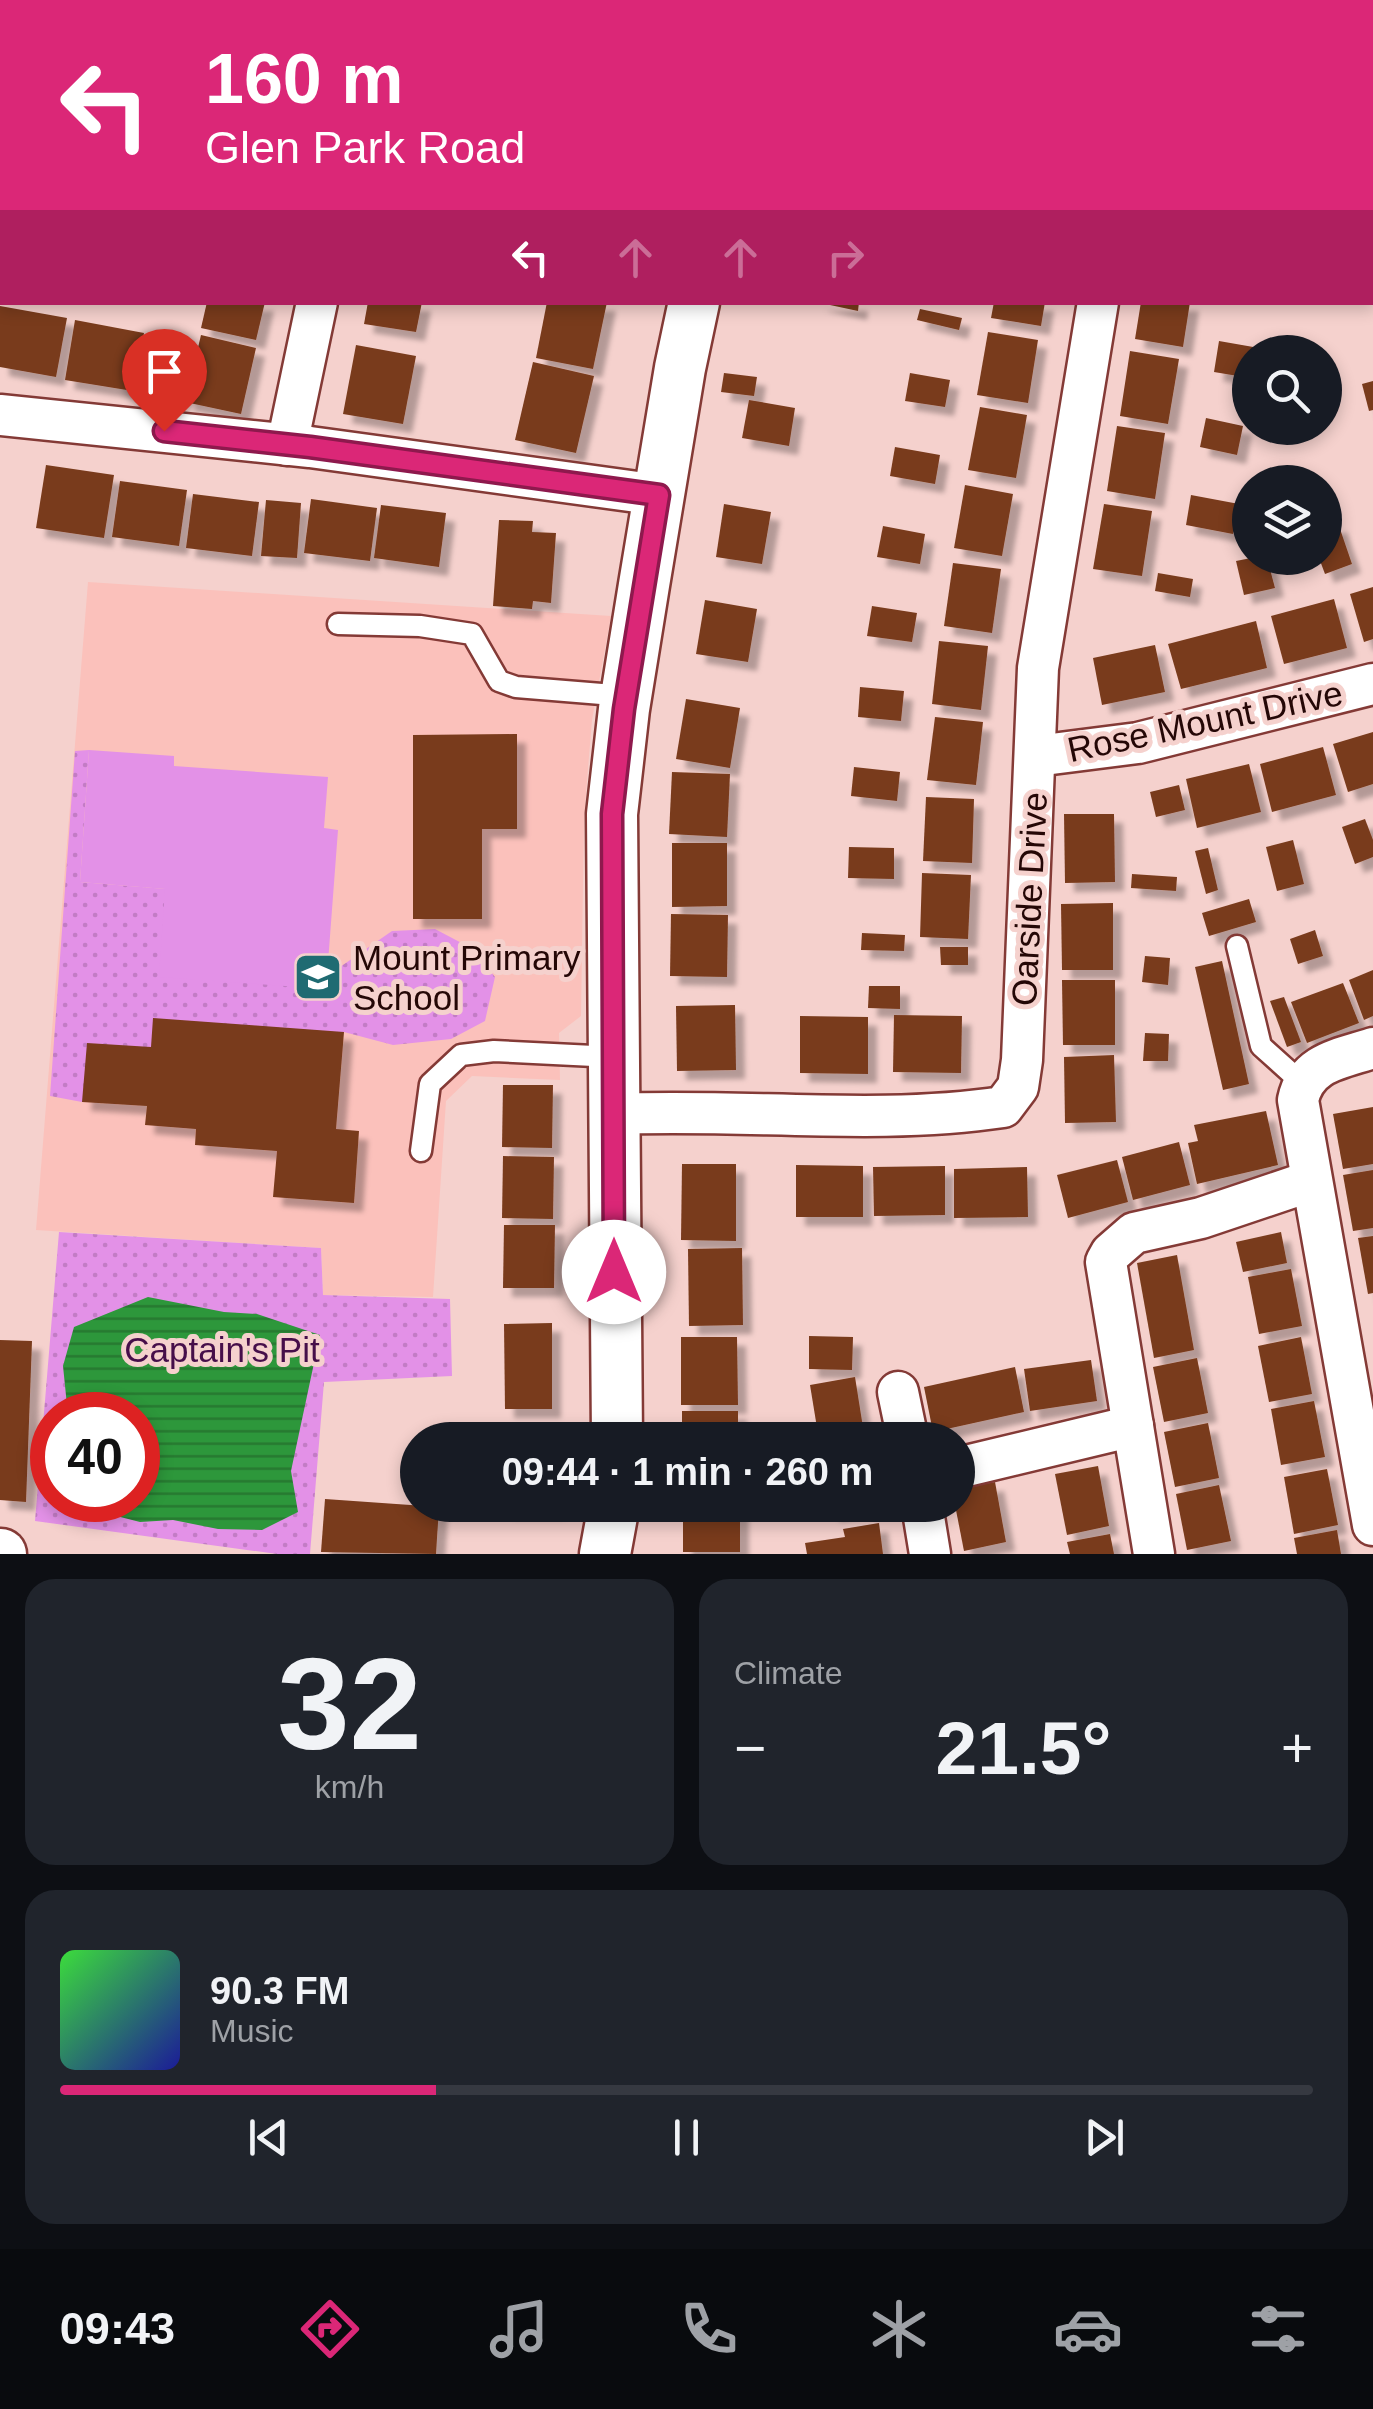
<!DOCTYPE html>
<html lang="en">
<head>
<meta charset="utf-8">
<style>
  body { margin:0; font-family:Arial,sans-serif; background:#20242c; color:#f1f3f6; height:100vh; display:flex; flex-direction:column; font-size:38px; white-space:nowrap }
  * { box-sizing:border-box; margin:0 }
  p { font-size:32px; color:#9ea1a6 }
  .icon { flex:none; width:55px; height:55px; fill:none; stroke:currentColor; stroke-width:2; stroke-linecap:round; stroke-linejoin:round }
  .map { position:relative; height:1554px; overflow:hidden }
  .panel { display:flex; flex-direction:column; gap:25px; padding:25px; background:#0d0f14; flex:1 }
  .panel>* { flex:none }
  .guide { position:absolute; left:0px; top:0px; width:1375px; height:305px; box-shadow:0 5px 15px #0003; background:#db2777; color:#fff; overflow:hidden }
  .controls { position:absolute; left:1232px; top:335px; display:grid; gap:20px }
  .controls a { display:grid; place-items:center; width:110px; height:110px; border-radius:50%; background:#171b24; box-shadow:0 5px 15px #0003; font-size:50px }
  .speed { position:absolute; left:30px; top:1392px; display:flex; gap:20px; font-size:50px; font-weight:700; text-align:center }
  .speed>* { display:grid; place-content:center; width:130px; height:130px; border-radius:50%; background:#171b24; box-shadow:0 5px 15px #0003; line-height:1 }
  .speed .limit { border:15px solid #d22; background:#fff; color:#111 }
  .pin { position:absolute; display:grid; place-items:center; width:85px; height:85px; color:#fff; margin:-102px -42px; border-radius:50% 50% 50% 0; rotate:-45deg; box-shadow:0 0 10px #0007 }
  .pin .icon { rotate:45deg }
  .me { position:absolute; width:110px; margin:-55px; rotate:0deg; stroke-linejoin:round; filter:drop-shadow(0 0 8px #0008) }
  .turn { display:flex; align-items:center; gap:35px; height:210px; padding:0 40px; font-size:45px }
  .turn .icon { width:130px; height:130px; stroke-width:2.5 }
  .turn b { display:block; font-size:70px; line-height:85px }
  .lanes { display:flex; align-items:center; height:95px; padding:0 40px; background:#0003; justify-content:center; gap:50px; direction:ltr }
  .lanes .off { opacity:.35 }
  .big { font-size:75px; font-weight:700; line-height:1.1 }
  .panel .tile { flex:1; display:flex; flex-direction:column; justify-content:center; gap:15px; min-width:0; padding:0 35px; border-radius:30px; background:#20242c }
  .panel .dial { align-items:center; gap:0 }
  .dial b { font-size:130px; line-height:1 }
  .song { display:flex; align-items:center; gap:30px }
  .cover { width:120px; height:120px; border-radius:15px; background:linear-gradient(135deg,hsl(120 70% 55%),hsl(240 70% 35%)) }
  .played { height:10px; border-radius:5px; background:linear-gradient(90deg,#db2777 30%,#363941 30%) }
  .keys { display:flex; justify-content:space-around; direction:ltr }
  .heat { display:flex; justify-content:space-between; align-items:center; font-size:55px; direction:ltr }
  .panel .tiles { flex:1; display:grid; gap:25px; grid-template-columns:1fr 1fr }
  .tile:last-child { grid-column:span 2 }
  .trip { position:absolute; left:400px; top:1422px; width:575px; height:100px; border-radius:50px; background:#171b24; box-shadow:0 5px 15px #0003; font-weight:700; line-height:100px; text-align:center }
  .menu { display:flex; height:160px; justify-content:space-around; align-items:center; background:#090b0e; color:#9ea1a6 }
  .menu .icon { width:70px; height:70px }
  .menu .selected { color:#db2777 }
  .menu b { font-size:45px; color:#f1f3f6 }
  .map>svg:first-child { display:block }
  .built { fill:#fbc1bb }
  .green { fill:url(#green-dots); fill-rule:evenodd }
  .pitch { fill:#e391e7 }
  .water { fill:url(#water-rules) }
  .building { fill:#793b1c; filter:url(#shadow) }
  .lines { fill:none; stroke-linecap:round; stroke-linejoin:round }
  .service-casing { stroke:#843a36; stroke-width:25 }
  .minor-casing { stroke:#843a36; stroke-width:45 }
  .tertiary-casing { stroke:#843a36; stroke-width:55 }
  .service { stroke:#fff; stroke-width:20 }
  .minor { stroke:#fff; stroke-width:40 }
  .tertiary { stroke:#fff; stroke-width:50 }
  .route-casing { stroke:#8e194d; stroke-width:25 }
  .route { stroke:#db2777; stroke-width:18 }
  .labels { text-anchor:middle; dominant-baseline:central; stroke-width:10; stroke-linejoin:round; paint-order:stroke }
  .street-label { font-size:35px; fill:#240706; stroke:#f5d1cd }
  .poi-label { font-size:35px; fill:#240706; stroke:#f5d1cd; text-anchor:start }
  .park-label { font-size:35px; fill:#460e4a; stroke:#f5d1cd }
</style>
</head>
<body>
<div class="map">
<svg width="1373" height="1554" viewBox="0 0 1373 1554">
  <defs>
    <pattern id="green-dots" width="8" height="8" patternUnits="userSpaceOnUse" patternTransform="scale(2.5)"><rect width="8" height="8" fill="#e391e7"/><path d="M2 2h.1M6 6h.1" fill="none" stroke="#c37cc5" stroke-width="1.8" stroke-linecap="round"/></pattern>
    <pattern id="water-rules" width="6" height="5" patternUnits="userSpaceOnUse" patternTransform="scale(2.5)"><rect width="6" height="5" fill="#2d973b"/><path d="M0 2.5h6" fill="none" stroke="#267930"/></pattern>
    <filter id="shadow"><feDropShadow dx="9" dy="9" stdDeviation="2.5" flood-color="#0004"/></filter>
  </defs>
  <rect width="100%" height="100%" fill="#f5d1cd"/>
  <!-- built -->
  <polygon class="built" points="88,582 611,616 592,720 584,818 581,1016 559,1033 560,1080 472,1076 446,1101 433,1297 323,1295 321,1248 36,1230"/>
  <!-- green -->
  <g class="green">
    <polygon points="89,750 80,882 166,889 326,989 327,976 392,931 435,929 473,949 495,977 485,1021 451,1039 393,1045 344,1032 151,1047 82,1102 50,1096 75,751"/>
    <path d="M59,1232L321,1248L323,1295L450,1299L452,1376L324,1382L310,1554H277L35,1521ZM52,1415H138V1500H52Z"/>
  </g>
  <!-- pitch -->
  <polygon class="pitch" points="89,750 174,756 174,766 328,777 324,828 338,830 326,989 159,977 165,889 80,882"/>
  <!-- water -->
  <polygon class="water" points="148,1297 224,1312 257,1314 320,1335 291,1471 298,1512 262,1530 218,1529 173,1520 140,1522 85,1508 73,1500 138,1500 138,1415 68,1415 63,1366 74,1327"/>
  <!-- building -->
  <g class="building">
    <polygon points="207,302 265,302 256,340 201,328"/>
    <polygon points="368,302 422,302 416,332 364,324"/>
    <polygon points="547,302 607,302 593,369 536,358"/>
    <polygon points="816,302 859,302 858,311"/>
    <polygon points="994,302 1045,302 1041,326 991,318"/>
    <polygon points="1141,302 1190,302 1183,347 1135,339"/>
    <polygon points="0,306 67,318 56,377 0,367"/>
    <polygon points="920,309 962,318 959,330 917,320"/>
    <polygon points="75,320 144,333 133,391 65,380"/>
    <polygon points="988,332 1038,340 1028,403 977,395"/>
    <polygon points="201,335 256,348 241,414 185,402"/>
    <polygon points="1219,341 1259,348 1258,352 1250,352 1250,378 1214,372"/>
    <polygon points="356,345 416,356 403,424 343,414"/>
    <polygon points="1130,351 1179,359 1168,424 1120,416"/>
    <polygon points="533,362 594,376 576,453 515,440"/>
    <polygon points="724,373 757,377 754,396 721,392"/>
    <polygon points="910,373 950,380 945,407 905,401"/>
    <polygon points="1373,381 1373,410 1369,411 1362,384"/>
    <polygon points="749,400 795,408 789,446 742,438"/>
    <polygon points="980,407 1027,415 1016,478 968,470"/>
    <polygon points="1206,418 1243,426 1237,455 1200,447"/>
    <polygon points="1117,426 1165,433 1155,499 1107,491"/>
    <polygon points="895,447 940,455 935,484 890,476"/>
    <polygon points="46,465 114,475 104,538 36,528"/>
    <polygon points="120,481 187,490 179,546 112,537"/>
    <polygon points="965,485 1013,494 1002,556 954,548"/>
    <polygon points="193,494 259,502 252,556 186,548"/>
    <polygon points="1191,495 1239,504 1233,534 1186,525"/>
    <polygon points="311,499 377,508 370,561 304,553"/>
    <polygon points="266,500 301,503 297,558 261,556"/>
    <polygon points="724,504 771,512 762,564 716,557"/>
    <polygon points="1104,504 1152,511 1142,576 1093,569"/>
    <polygon points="381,505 446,513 439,567 374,558"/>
    <polygon points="499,520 533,521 532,532 556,533 551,603 533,601 532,609 493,606"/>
    <polygon points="1338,523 1352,564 1325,574 1319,558 1325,558 1325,528"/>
    <polygon points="883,526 925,534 920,564 877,557"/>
    <polygon points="1251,558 1267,558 1275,588 1244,595 1236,561"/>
    <polygon points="953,563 1001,569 992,633 944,626"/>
    <polygon points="1158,573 1193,579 1190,597 1155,591"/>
    <polygon points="1373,587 1373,639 1364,642 1350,594"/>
    <polygon points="1334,599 1347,648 1284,664 1271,616"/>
    <polygon points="705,600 757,609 748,662 696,654"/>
    <polygon points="872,606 917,613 912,642 867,636"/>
    <polygon points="1256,621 1267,668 1181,689 1168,644"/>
    <polygon points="939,641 988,646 981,710 932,704"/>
    <polygon points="1155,645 1165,692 1102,705 1093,658"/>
    <polygon points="860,687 904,691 901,721 858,717"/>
    <polygon points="686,699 740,708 730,768 676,759"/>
    <polygon points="935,717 983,722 976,785 927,780"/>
    <polygon points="1373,732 1373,784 1348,792 1333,744"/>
    <polygon points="517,734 517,829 482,829 482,919 413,919 413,735"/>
    <polygon points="1323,747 1336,795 1272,812 1260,764"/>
    <polygon points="1249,764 1261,812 1197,828 1186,779"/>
    <polygon points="854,767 900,772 897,801 851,796"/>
    <polygon points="672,772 730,774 727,837 669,834"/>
    <polygon points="1179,785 1185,810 1156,817 1150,792"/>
    <polygon points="926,797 974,799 972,863 923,861"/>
    <polygon points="1064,814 1114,814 1115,882 1065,883"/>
    <polygon points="1365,819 1373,840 1373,857 1355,864 1342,827"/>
    <polygon points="1293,840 1304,884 1277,891 1266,847"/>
    <polygon points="672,843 727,843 727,906 672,907"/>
    <polygon points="849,847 894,848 894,879 848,878"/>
    <polygon points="1208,848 1218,890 1206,894 1195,851"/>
    <polygon points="922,873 971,875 968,939 920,937"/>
    <polygon points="1132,874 1177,877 1176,891 1131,888"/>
    <polygon points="1249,899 1256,922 1209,936 1202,913"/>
    <polygon points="1113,903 1113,970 1062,970 1061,904"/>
    <polygon points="671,914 728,915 727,977 670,976"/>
    <polygon points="1315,930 1323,956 1298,964 1290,939"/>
    <polygon points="862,933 905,935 904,951 861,950"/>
    <polygon points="940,947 968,947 968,965 941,965"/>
    <polygon points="1145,956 1170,958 1168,985 1142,982"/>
    <polygon points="1222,961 1249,1084 1223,1090 1195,967"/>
    <polygon points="1373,970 1373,1016 1364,1020 1349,980"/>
    <polygon points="1062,980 1115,980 1115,1045 1063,1045"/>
    <polygon points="1343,983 1359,1023 1307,1043 1291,1002"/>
    <polygon points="869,986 900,986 900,1009 868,1008"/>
    <polygon points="1284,997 1301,1042 1287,1047 1270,1001"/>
    <polygon points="735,1005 736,1070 677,1071 676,1006"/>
    <polygon points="894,1015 962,1016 961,1073 893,1072"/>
    <polygon points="800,1016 868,1017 868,1074 800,1073"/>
    <polygon points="153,1018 344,1032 336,1129 359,1131 354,1203 273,1197 277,1151 195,1145 196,1129 145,1125 147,1106 82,1102 87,1043 151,1047"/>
    <polygon points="1145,1033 1169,1034 1168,1061 1143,1061"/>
    <polygon points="1114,1055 1116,1122 1065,1123 1064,1057"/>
    <polygon points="503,1085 553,1085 552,1148 502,1147"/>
    <polygon points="1373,1107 1373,1164 1343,1169 1333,1114"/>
    <polygon points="1266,1111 1278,1165 1197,1184 1188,1143 1198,1141 1194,1125"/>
    <polygon points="1179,1142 1190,1185 1133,1200 1122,1157"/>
    <polygon points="503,1156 554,1157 553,1219 502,1218"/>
    <polygon points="1117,1160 1128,1202 1068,1218 1057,1175"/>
    <polygon points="682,1164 736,1164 736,1241 681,1240"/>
    <polygon points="796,1165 863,1166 863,1217 796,1217"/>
    <polygon points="945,1166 945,1215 874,1216 873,1167"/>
    <polygon points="1027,1167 1028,1217 954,1218 954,1169"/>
    <polygon points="1373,1170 1373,1228 1353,1231 1343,1175"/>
    <polygon points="504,1225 555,1225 554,1288 503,1288"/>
    <polygon points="1281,1232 1287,1263 1243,1272 1236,1242"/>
    <polygon points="1373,1236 1373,1293 1368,1294 1358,1238"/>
    <polygon points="742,1248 743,1325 689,1326 688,1249"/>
    <polygon points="1177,1255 1194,1350 1154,1358 1137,1263"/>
    <polygon points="1291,1269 1302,1326 1259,1334 1248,1277"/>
    <polygon points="552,1323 552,1409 505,1409 504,1324"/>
    <polygon points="809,1336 853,1337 852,1370 809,1369"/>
    <polygon points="681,1337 737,1337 738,1405 681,1405"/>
    <polygon points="1301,1337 1312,1394 1269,1402 1258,1346"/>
    <polygon points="0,1340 32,1341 26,1502 0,1500"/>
    <polygon points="1197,1358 1208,1413 1164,1422 1153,1367"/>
    <polygon points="1091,1360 1097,1401 1030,1411 1024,1369"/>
    <polygon points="1015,1367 1024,1412 933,1432 924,1387"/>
    <polygon points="855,1377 865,1440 819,1440 810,1385"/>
    <polygon points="1314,1401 1325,1457 1281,1465 1271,1409"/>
    <rect x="682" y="1411" width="56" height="29"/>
    <polygon points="1208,1423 1219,1478 1175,1487 1164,1432"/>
    <rect x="505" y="1425" width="50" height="15"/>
    <polygon points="1098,1466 1109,1526 1067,1535 1055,1474"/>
    <polygon points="1327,1469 1338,1525 1294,1534 1284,1477"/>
    <polygon points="995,1482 1006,1542 964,1551 955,1505 958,1489"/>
    <polygon points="1219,1485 1231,1541 1187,1550 1176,1494"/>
    <polygon points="325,1499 439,1507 436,1554 321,1552"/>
    <rect x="505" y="1505" width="50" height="5"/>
    <rect x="683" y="1505" width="57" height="47"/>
    <polygon points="830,1505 867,1505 867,1507 831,1513"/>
    <polygon points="879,1523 883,1554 807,1554 805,1543 845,1537 843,1529"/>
    <polygon points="1337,1530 1341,1554 1297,1554 1294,1538"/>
    <polygon points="1110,1534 1114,1554 1070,1554 1067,1542"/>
  </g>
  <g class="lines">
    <!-- service casing -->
    <g class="service-casing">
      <g id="service">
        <polyline points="338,624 420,626 472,634 499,681 516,687 626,696"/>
        <polyline points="1237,946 1261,1046 1301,1082"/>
        <polyline points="421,1151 430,1084 461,1055 494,1051 614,1057"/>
      </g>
    </g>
    <!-- minor casing -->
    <g class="minor-casing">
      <g id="minor">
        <polyline points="379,2 379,0"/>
        <polyline points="1149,2 1149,0"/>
        <polyline points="0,415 310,447 659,495"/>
        <polyline points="287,445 317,302"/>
        <polyline points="1036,756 1138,743 1373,684"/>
        <path d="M1373,1048C1340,1059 1306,1062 1298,1100L1373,1525"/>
        <path d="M614,1114C743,1108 875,1126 1003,1107L1018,1087L1022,1060L1038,668L1098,302"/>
        <polyline points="898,1392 908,1440"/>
        <polyline points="958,1468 1133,1426"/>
        <polyline points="922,1505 930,1554"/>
        <polyline points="1154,1554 1106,1262 1111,1253 1134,1233 1201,1218 1311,1181"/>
      </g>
    </g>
    <!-- tertiary casing -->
    <g class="tertiary-casing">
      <g id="tertiary">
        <polyline points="764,2 764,0"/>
        <polyline points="617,1440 612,814 624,709 644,585 680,368 694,302"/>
        <polyline points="0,1554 1,1554"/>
        <polyline points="605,1554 614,1505"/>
      </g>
    </g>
    <!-- service -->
    <use href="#service" class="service"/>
    <!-- minor -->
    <use href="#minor" class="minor"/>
    <!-- tertiary -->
    <use href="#tertiary" class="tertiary"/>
  </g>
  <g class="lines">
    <!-- route casing -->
    <g class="route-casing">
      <polyline id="route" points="164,431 310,447 659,495 624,709 612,814 614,1272"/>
    </g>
    <!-- route -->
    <use href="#route" class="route"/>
  </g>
  <!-- icons -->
  <defs>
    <g id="school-square" transform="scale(2.5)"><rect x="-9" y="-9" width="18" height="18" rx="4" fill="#1f6b72" stroke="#f5d1cd"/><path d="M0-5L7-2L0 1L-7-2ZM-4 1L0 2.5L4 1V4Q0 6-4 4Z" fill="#fff"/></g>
  </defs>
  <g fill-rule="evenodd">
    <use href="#school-square" x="318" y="977"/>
  </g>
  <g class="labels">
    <!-- street labels -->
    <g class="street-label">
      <text transform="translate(1205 721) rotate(-12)">Rose Mount Drive</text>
      <text transform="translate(1029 899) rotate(-87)">Oarside Drive</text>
    </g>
    <!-- poi labels -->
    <g class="poi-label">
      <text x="353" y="957">Mount Primary<tspan x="353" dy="40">School</tspan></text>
    </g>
    <!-- park labels -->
    <g class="park-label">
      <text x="222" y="1349">Captain's Pit</text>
    </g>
  </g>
</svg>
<div class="controls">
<a><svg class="icon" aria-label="search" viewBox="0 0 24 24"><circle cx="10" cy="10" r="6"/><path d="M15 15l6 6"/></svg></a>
<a><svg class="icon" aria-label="layers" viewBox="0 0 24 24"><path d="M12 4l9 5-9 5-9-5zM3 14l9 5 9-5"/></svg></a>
</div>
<div class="speed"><div class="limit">40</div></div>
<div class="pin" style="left:164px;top:431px;background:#d93025"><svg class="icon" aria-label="arrive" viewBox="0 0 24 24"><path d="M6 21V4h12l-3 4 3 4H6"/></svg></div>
<svg class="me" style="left:614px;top:1272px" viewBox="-20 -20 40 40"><circle r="19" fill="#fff"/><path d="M0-13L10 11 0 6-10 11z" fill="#db2777"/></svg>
<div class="trip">09:44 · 1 min · 260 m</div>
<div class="guide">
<div class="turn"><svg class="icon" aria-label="left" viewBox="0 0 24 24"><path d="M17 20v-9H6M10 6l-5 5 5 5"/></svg><div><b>160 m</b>Glen Park Road</div></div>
<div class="lanes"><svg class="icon" aria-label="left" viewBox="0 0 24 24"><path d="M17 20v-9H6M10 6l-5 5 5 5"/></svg><svg class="icon off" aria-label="ahead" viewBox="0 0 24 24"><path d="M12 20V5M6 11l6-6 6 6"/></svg><svg class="icon off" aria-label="ahead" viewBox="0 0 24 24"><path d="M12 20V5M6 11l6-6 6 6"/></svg><svg class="icon off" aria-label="right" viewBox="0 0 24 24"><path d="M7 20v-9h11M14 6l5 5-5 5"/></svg></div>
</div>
</div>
<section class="panel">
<div class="tiles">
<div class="tile dial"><b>32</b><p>km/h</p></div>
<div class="tile"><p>Climate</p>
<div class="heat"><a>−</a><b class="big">21.5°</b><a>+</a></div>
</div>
<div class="tile">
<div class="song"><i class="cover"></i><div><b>90.3 FM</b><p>Music</p></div></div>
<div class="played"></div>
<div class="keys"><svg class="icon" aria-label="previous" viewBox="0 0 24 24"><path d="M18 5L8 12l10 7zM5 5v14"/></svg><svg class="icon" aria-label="pause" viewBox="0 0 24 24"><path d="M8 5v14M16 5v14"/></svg><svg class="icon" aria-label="next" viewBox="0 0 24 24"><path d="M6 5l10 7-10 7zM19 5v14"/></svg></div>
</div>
</div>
</section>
<nav class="menu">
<b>09:43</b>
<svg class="icon selected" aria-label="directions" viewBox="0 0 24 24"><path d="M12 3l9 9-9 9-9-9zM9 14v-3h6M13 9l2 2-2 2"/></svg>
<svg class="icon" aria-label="music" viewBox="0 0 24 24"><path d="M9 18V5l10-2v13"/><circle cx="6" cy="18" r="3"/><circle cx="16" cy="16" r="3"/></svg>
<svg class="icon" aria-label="phone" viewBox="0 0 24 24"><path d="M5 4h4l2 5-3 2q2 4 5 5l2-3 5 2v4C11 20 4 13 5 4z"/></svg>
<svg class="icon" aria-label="climate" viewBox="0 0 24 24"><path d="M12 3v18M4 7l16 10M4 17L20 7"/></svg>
<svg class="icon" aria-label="car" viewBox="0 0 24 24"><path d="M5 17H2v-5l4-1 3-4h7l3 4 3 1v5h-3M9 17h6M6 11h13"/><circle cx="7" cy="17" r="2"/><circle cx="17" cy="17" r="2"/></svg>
<svg class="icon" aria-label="filters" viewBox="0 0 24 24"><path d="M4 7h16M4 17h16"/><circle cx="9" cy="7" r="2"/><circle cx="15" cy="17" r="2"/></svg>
</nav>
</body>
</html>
